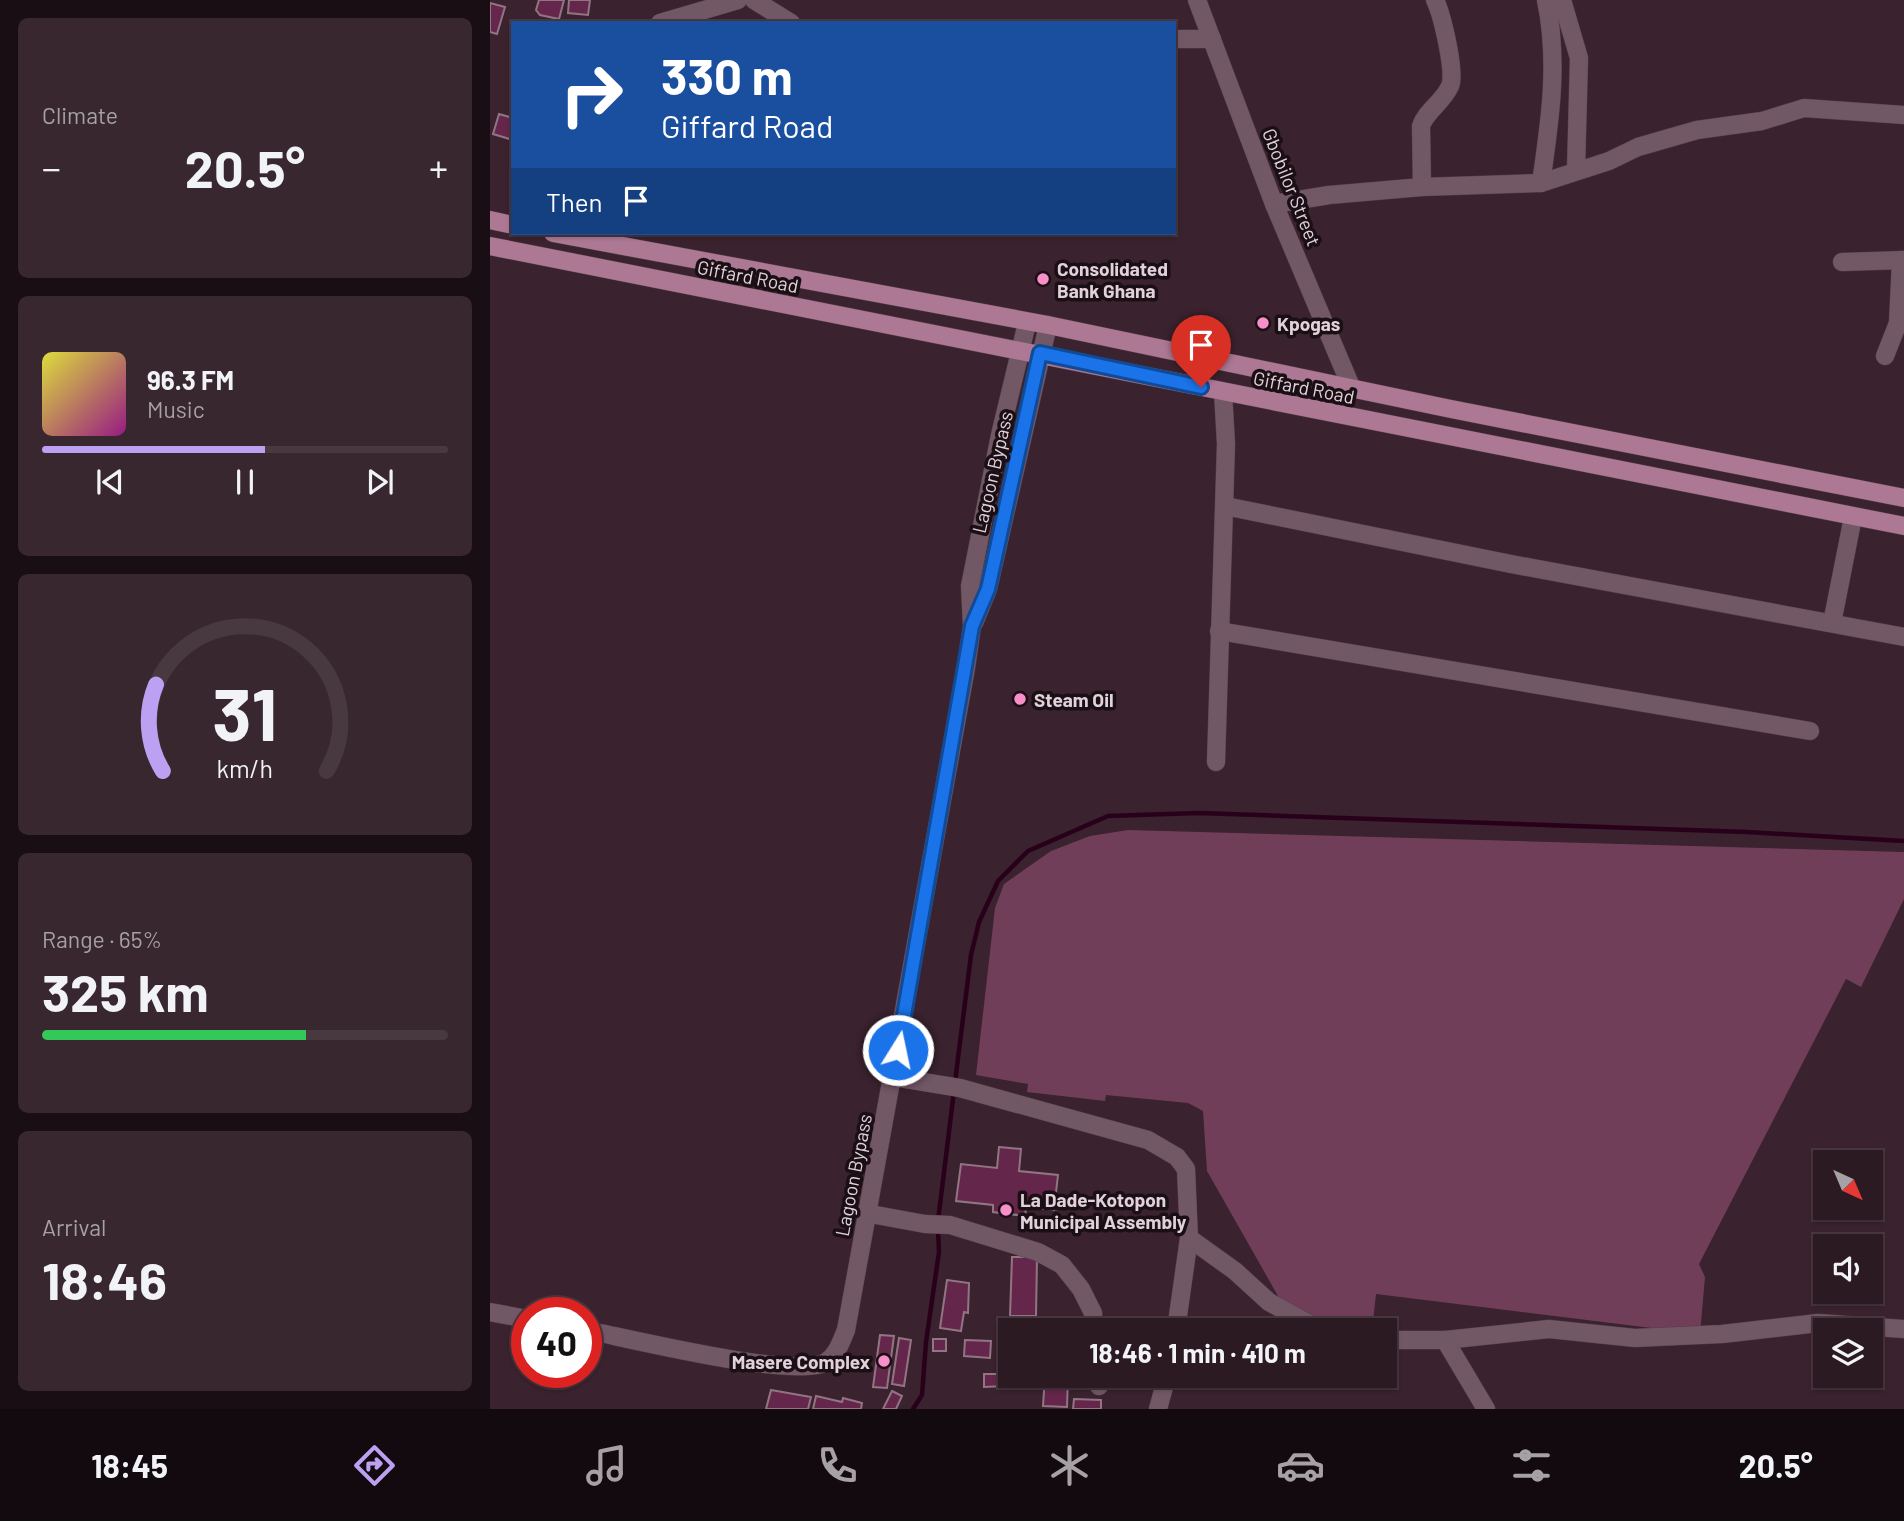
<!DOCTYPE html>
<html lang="en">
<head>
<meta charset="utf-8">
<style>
  body { margin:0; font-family:Barlow,sans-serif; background:#38272f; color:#f1f3f6; height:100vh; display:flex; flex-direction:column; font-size:26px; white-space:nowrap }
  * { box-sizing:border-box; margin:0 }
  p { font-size:23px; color:#a6a1a5 }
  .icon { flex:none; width:38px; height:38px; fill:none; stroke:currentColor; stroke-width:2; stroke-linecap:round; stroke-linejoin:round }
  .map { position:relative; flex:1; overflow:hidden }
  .sheet { display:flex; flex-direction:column; gap:18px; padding:18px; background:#180e13; width:490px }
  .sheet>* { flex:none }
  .guide { position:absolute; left:21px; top:21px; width:665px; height:214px; border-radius:0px; box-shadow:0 2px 5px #0004,0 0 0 2px #483840; background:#1a4fa0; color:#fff; overflow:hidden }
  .needle { width:46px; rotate:136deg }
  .controls { position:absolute; left:1323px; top:1150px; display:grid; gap:14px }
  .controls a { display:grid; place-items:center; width:70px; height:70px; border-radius:0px; background:#2c1a22; box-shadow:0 2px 5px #0004,0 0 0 2px #483840; font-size:35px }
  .speed { position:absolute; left:21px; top:1297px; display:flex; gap:14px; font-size:35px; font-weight:700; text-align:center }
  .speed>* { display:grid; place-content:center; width:91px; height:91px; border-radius:50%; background:#2c1a22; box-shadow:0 2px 5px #0004,0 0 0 2px #483840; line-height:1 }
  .speed .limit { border:10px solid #d22; background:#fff; color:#111 }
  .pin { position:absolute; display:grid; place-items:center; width:60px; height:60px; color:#fff; margin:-72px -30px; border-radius:50% 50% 50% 0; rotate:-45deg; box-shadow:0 0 7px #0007 }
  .pin .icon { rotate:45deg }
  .me { position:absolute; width:77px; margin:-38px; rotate:10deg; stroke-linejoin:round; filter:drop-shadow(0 0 5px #0008) }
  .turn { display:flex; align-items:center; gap:24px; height:147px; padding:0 35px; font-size:32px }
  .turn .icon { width:91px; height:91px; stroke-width:2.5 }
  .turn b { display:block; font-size:49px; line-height:60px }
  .then { display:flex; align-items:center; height:66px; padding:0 35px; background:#0003; gap:14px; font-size:26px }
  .big { font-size:52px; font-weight:700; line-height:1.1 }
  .sheet .tile { flex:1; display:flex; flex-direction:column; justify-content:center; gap:10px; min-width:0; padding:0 24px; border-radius:10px; background:#38272f }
  .sheet .dial { align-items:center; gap:0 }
  .dial svg { height:182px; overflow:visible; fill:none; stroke:#483840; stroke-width:7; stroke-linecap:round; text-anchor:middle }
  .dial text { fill:#f1f3f6; stroke:none }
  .song { display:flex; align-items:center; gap:21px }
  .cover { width:84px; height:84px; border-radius:10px; background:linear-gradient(135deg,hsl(60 70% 55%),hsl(310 70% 35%)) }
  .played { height:7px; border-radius:4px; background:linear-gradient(90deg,#bca0f2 55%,#483840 55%) }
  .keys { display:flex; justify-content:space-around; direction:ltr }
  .heat { display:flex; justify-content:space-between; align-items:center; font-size:38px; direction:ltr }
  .charge { height:10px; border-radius:5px; background:linear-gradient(90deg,#34c759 65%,#483840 0) }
  .trip { position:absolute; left:508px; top:1318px; width:399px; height:70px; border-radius:0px; background:#2c1a22; box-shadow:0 2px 5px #0004,0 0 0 2px #483840; font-weight:700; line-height:70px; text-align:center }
  .tabs { display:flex; height:112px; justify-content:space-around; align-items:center; background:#120a0e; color:#a6a1a5 }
  .tabs .icon { width:49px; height:49px }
  .tabs .current { color:#bca0f2 }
  .tabs b { font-size:32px; color:#f1f3f6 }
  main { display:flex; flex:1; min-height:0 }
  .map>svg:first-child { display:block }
  .green { fill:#713e5a }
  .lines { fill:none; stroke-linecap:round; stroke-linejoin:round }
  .stream { stroke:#280019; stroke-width:4.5 }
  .building { fill:#64264a; stroke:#927583; stroke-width:2 }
  .minor-casing { stroke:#523e49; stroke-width:19 }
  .tertiary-casing { stroke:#523e49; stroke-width:19 }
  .primary-casing { stroke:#523e49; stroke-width:19 }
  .minor { stroke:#725765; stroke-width:18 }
  .tertiary { stroke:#725765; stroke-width:18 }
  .primary { stroke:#ad7894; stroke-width:18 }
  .route-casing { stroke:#114b97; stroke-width:18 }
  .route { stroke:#1a73e8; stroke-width:12 }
  .poi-dot { fill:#f98fc9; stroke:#1a0f15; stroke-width:2.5 }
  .labels { text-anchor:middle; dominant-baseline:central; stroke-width:7; stroke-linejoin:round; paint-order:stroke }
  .street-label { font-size:19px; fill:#e2d1d9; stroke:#1a0f15 }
  .poi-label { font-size:19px; font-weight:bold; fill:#e2d1d9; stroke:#1a0f15; text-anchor:start }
</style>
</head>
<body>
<main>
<section class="sheet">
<div class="tile"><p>Climate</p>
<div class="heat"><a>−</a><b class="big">20.5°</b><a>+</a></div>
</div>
<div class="tile">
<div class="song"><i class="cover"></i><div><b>96.3 FM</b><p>Music</p></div></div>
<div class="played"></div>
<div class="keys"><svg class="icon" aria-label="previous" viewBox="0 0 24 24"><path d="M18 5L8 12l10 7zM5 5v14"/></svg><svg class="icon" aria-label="pause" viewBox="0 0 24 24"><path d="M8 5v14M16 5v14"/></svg><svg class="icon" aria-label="next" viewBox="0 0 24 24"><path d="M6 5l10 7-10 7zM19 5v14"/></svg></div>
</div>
<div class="tile dial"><svg viewBox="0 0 100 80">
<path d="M14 69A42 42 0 1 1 86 69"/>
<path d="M14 69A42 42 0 0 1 11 31" stroke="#bca0f2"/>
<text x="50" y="56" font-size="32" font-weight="700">31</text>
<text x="50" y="72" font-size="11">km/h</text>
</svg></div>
<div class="tile"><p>Range · 65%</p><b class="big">325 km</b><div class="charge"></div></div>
<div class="tile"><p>Arrival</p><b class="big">18:46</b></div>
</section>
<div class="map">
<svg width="1414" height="1409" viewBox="0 0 1414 1409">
  <rect width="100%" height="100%" fill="#3a222e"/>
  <!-- green -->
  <polygon class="green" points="638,830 1414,852 1414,899 1371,987 1356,979 1209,1264 1215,1277 1210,1334 886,1294 883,1321 831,1324 792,1303 717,1171 713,1111 698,1103 616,1095 615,1101 537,1092 538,1084 486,1075 505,908 514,884 561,851 600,836"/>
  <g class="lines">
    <!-- stream -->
    <g class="stream">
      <polyline points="465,1082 481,955 489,922 508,881 538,851 618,816 709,813 1257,832 1414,841"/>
      <polyline points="448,1221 464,1091"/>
      <polyline points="423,1409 432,1395 436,1342 449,1252 448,1230"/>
    </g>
  </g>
  <!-- building -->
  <g class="building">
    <polygon points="49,0 74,0 69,19 50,15 46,10"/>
    <polygon points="79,0 100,0 98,15 78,13"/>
    <polygon points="0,3 15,7 7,34 0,32"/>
    <polygon points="9,114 23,118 23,140 3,134"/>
    <polygon points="509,1147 531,1149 529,1171 568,1175 564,1210 536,1207 535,1216 503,1212 503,1205 466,1201 471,1164 507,1168"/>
    <polygon points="522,1257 547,1257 546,1316 520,1316"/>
    <polygon points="457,1280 479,1283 478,1313 474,1312 471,1331 450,1328"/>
    <polygon points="527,1320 572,1322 572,1330 526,1330"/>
    <polygon points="390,1335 404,1336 397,1388 383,1387"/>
    <polygon points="409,1338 421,1340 414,1386 402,1384"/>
    <rect x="443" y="1339" width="13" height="12"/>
    <polygon points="475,1340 501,1341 500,1358 474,1356"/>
    <polygon points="494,1374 516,1374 516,1386 494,1387"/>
    <polygon points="555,1376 578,1377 577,1407 553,1406"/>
    <polygon points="281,1390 321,1397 318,1409 276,1409"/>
    <polygon points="402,1391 412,1396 406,1409 393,1409"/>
    <polygon points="326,1396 352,1402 353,1398 372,1403 371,1409 323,1409"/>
    <polygon points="584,1399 611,1400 611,1409 583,1409"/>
  </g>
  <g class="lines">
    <!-- minor casing -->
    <g class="minor-casing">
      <g id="minor">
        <polyline points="264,0 301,23"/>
        <polyline points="707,0 784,204 862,389"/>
        <polyline points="1072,0 1089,58 1086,170"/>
        <polyline points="170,23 248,0"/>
        <polyline points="684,39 722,39"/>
        <path d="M1051,183C1060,121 1069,62 1056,0"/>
        <path d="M932,187L931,126C936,111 953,102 960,86C966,73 952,14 945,0"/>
        <polyline points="784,204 839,195 932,187 1051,183 1119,161 1148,147 1207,130 1272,121 1314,108 1414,115"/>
        <polyline points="1352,262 1414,260"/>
        <polyline points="1395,356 1408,323 1411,260"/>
        <polyline points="735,506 1021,564 1414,637"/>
        <polyline points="1342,623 1363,517"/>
        <polyline points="729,631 1320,731"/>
        <polyline points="726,762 736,444 733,392"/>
        <polyline points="403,1077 470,1088 658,1140 687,1157 696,1169 699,1238 686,1330"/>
        <polyline points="375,1213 435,1224 460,1225 548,1252 572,1265 591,1289 603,1313 604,1330"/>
        <polyline points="699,1238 745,1271 779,1302 830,1330"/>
        <polyline points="894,1340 955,1340 1059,1329 1145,1338 1232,1334 1328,1323 1414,1329"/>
        <polyline points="955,1340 996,1409"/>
        <polyline points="607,1376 609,1386"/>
        <polyline points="668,1409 677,1376"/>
      </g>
    </g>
    <!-- tertiary casing -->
    <g class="tertiary-casing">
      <g id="tertiary">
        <polyline points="484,623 498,589 558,325"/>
        <polyline points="0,1312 37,1319"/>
        <path d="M96,1330C137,1338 307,1380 336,1362C347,1355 351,1342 356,1330L476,668L482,626L480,586L510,435L537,323"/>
      </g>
    </g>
    <!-- primary casing -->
    <g class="primary-casing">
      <g id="primary">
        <polyline points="0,220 23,225"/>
        <polyline points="63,233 558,325 961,409 1414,498"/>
        <polyline points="0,246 1414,526"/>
      </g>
    </g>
    <!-- minor -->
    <use href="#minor" class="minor"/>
    <!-- tertiary -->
    <use href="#tertiary" class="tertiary"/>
    <!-- primary -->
    <use href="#primary" class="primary"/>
  </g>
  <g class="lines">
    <!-- route casing -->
    <g class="route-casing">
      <polyline id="route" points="408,1050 482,626 498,589 550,353 711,387"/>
    </g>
    <!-- route -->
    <use href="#route" class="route"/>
  </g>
  <!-- markers -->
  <g class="poi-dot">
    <circle cx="553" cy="279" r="7"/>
    <circle cx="773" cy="323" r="7"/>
    <circle cx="530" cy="699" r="7"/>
    <circle cx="516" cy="1210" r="7"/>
    <circle cx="394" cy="1361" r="7"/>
  </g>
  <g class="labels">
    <!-- street labels -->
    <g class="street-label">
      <text transform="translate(802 187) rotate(68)">Gbobilor Street</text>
      <text transform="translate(258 276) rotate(11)">Giffard Road</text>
      <text transform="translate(814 387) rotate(11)">Giffard Road</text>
      <text transform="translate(502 472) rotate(-77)">Lagoon Bypass</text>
      <text transform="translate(363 1175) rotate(-79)">Lagoon Bypass</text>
    </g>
    <!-- poi labels -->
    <g class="poi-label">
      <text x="567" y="268">Consolidated<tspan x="567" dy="22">Bank Ghana</tspan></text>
      <text x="787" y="323">Kpogas</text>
      <text x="544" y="699">Steam Oil</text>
      <text x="530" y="1199">La Dade-Kotopon<tspan x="530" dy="22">Municipal Assembly</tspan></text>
      <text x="380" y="1361" text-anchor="end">Masere Complex</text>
    </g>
  </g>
</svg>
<div class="controls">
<a><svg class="needle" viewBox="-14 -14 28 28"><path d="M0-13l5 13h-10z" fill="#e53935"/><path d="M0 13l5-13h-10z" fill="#a6a1a5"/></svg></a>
<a><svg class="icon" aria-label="sound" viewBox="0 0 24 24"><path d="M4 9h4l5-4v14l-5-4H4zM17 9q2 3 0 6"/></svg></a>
<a><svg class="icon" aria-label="layers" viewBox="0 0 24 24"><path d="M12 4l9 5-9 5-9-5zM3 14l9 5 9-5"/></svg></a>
</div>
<div class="speed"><div class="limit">40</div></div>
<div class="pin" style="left:711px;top:387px;background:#d93025"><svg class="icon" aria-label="arrive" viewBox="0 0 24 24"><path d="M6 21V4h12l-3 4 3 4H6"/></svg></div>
<svg class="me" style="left:408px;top:1050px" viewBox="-20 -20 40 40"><circle r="17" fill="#1a73e8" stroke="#fff" stroke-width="3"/><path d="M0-11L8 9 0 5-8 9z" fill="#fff"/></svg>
<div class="trip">18:46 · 1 min · 410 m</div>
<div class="guide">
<div class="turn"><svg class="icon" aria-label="right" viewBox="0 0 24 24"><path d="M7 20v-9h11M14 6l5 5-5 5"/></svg><div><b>330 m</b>Giffard Road</div></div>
<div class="then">Then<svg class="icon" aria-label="arrive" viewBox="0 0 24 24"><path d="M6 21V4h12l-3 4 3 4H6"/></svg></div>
</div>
</div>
</main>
<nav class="tabs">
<b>18:45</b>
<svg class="icon current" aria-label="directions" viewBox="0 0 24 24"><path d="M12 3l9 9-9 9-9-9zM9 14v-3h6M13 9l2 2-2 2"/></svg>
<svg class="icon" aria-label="music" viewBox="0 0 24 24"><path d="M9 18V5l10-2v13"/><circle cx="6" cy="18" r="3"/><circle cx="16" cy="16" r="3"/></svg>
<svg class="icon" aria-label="phone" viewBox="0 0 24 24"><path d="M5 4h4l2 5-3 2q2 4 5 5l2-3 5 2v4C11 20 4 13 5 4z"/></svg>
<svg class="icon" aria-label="climate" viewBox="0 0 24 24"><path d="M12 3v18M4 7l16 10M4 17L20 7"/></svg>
<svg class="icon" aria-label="car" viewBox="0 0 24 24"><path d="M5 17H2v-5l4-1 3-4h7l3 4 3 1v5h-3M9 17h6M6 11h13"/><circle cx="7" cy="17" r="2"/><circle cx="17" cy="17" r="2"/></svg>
<svg class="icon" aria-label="filters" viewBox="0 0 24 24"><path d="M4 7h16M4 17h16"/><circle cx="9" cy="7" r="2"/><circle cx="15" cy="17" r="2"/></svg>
<b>20.5°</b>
</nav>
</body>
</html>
